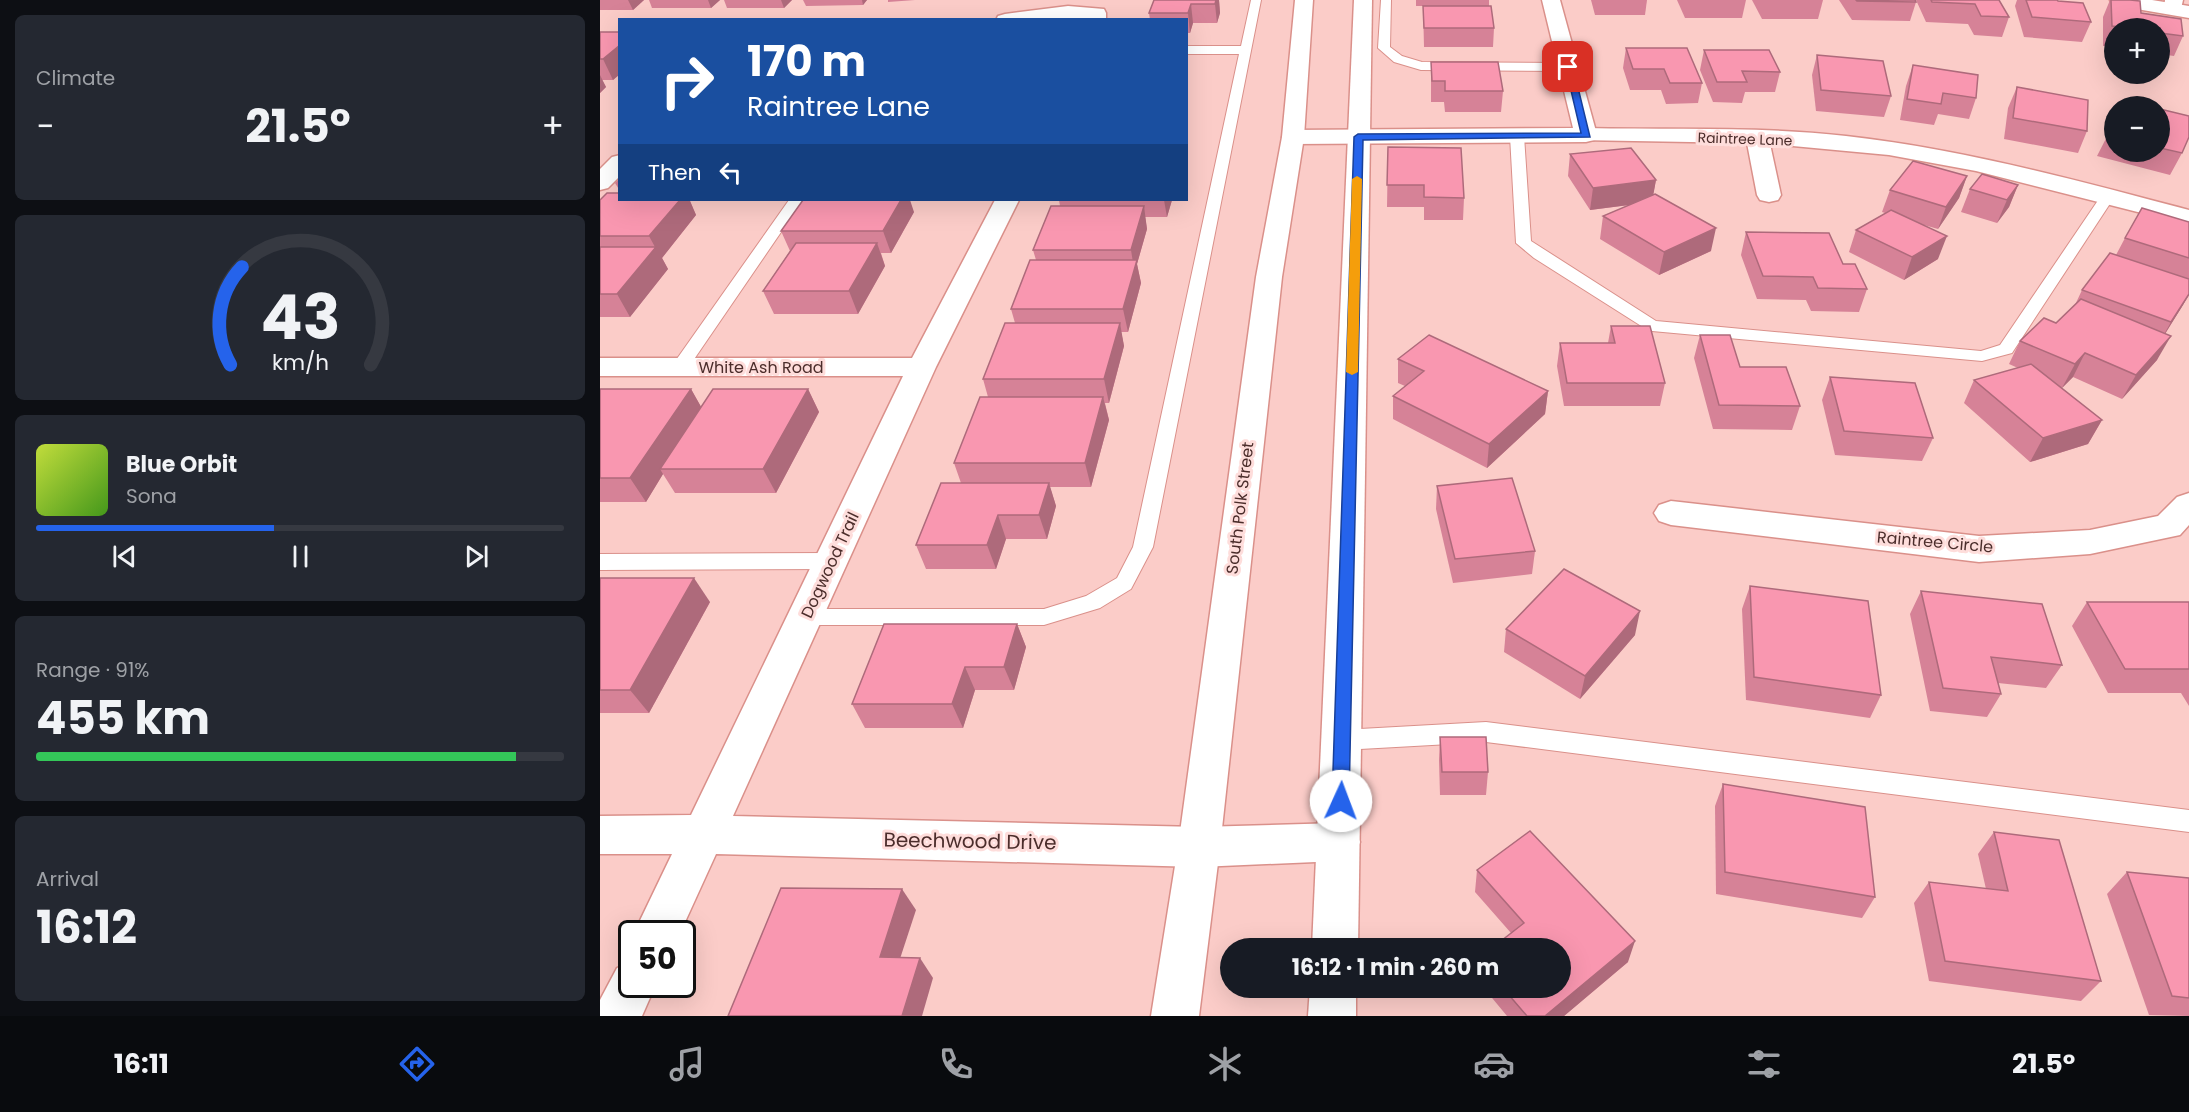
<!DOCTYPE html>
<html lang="en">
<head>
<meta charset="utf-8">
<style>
  body { margin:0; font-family:Poppins,sans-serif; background:#242831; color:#f1f3f6; height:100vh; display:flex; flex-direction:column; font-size:22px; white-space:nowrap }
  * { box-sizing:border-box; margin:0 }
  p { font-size:20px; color:#9ea1a6 }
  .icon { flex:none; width:33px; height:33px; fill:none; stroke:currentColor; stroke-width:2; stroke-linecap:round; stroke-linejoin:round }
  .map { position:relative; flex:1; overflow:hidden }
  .sheet { display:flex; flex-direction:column; gap:15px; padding:15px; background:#0d0f14; width:600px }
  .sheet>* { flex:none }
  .hud { position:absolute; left:18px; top:18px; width:570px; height:183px; border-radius:0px; box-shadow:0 6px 24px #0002; background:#1a4fa0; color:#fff; overflow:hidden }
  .buttons { position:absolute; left:1504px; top:18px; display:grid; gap:12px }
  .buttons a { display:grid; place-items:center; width:66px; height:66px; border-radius:50%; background:#171b24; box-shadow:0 6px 24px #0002; font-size:30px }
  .speed { position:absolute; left:18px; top:920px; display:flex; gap:12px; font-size:30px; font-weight:700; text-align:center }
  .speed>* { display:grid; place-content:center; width:78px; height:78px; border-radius:50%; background:#171b24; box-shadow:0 6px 24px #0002; line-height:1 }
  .speed .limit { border:3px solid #111; border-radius:9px; background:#fff; color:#111 }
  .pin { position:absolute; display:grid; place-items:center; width:51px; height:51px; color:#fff; margin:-26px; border-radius:12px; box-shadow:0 3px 9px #0006 }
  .me { position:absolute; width:66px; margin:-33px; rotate:2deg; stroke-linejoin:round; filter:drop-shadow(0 0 4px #0008) }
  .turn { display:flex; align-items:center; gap:21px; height:126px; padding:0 30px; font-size:27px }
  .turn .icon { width:78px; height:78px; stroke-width:2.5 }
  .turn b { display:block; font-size:42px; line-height:51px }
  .then { display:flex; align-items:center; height:57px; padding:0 30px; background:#0003; gap:12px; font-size:22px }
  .big { font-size:45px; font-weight:700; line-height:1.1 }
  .sheet .card { flex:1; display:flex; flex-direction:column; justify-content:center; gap:9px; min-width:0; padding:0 21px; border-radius:9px; background:#242831 }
  .sheet .dial { align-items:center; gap:0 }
  .dial svg { height:156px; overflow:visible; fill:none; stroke:#363941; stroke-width:7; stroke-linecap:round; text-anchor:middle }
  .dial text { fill:#f1f3f6; stroke:none }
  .song { display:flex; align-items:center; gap:18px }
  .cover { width:72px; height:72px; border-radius:9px; background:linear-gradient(135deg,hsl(70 70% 55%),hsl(100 70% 35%)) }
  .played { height:6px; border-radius:3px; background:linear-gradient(90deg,#2563eb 45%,#363941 45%) }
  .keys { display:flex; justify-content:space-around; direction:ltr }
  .heat { display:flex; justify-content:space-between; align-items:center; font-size:33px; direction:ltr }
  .charge { height:9px; border-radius:4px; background:linear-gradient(90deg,#34c759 91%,#363941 0) }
  .trip { position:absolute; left:620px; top:938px; width:351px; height:60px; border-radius:30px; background:#171b24; box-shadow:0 6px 24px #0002; font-weight:700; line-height:60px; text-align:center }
  .menu { display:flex; height:96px; justify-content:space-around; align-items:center; background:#090b0e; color:#9ea1a6 }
  .menu .icon { width:42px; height:42px }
  .menu .current { color:#2563eb }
  .menu b { font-size:27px; color:#f1f3f6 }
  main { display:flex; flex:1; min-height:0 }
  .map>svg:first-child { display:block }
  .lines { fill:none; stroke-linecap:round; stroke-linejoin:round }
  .service-casing { stroke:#da908a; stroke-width:2 }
  .minor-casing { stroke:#da908a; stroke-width:3 }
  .tertiary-casing { stroke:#da908a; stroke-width:3 }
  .secondary-casing { stroke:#da908a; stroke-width:3 }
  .service { fill:#fff; fill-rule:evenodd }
  .minor { fill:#fff; fill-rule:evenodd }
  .tertiary { fill:#fff; fill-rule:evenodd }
  .secondary { fill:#fff; fill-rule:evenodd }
  .wall { fill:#d68297 }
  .shaded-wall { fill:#ae6a7b }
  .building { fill:#f997b0; stroke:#ae6a7b; stroke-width:1.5 }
  .route { fill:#2563eb; stroke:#184099; stroke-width:1.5 }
  .slow { fill:#f59e0b }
  .labels { text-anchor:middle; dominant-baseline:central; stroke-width:6; stroke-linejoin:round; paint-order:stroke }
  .far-street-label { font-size:14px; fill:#4b2d2b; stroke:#fedddb }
  .street-label { font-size:16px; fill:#4b2d2b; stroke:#fedddb }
  .near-street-label { font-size:20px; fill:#4b2d2b; stroke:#fedddb }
</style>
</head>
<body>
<main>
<section class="sheet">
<div class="card"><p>Climate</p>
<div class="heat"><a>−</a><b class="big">21.5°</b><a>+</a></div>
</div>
<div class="card dial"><svg viewBox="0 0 100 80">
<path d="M14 69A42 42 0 1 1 86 69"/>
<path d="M14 69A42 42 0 0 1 20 19" stroke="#2563eb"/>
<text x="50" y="56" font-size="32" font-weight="700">43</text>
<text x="50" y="72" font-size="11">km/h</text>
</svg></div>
<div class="card">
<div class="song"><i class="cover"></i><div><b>Blue Orbit</b><p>Sona</p></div></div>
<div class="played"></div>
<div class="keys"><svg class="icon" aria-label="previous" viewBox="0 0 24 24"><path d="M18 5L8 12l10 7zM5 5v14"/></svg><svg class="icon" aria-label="pause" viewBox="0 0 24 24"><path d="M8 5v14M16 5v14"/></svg><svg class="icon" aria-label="next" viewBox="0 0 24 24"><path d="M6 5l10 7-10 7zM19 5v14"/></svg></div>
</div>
<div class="card"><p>Range · 91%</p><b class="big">455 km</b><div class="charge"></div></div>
<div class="card"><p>Arrival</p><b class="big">16:12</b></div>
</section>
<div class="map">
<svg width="1589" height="1016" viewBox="0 0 1589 1016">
  <rect width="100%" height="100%" fill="#fbccc8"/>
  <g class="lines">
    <!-- service casing -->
    <g class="service-casing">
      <g id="service">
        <polygon points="651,0 661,0 553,547 531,589 500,608 444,625 205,625 197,623 194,617 197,611 205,609 444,609 486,596 517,578 533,547 639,54 586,54 586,46 641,46"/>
        <polygon points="781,0 791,0 790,47 802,56 822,62 968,63 974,67 968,71 821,70 794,62 778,48"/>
        <polygon points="917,132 924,136 931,241 1056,321 1381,351 1400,345 1503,193 1508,192 1515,196 1412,353 1382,361 1052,331 1046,329 934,258 916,243 910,136"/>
        <polygon points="189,200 203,200 86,371 74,371 71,367 74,363"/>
        <polygon points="231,553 238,556 241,561 238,566 231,569 0,570 0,554"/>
        <polygon points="886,722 1589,810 1589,832 886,742 742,750 734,747 730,740 734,733 742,730"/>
      </g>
    </g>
    <!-- minor casing -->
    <g class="minor-casing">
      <g id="minor">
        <polygon points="1565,0 1583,0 1580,13 1566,13 1564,9"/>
        <polygon points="468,6 504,9 506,13 506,20 468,18 396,20 398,16 405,14"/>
        <path d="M986,128C1073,130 1160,126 1246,136C1362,149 1476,180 1589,210V225L1376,171L1289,155L1182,145L1170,144L1181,195L1178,200L1169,202L1160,200L1157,195L1147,143L978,140L975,135L978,130Z"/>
        <polygon points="20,155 20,176 8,188 0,190 0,169 12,157"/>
        <polygon points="395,200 419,200 336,367 133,816 599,827 739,823 754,828 760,842 754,856 739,861 599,867 116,854 80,933 34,933 72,854 0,854 0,816 91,815 303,376 0,376 0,358 312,358"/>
        <polygon points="1589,493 1589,525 1580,535 1490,554 1379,562 1071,525 1059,521 1054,513 1059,505 1071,501 1379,536 1490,530 1558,516 1577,497"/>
        <polygon points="32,961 32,984 56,984 42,1016 0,1016 0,1000 17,968"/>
      </g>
    </g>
    <!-- tertiary casing -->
    <g class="tertiary-casing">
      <g id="tertiary">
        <polygon points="942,0 960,0 997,135 994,140 986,142 693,144 685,142 682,137 685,132 693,130 973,128"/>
        <polygon points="1510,0 1552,0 1589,6 1589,18 1519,6 1512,4"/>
      </g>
    </g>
    <!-- secondary casing -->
    <g class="secondary-casing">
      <g id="secondary">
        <polygon points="695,0 713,0 704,137 682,277 620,847 599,1016 551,1016 578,847 656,277 682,137"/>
        <polygon points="754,0 772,0 758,948 712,948"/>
        <polygon points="710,987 756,987 756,1016 708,1016"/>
      </g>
    </g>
    <!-- service -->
    <use href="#service" class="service"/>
    <!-- minor -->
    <use href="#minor" class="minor"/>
    <!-- tertiary -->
    <use href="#tertiary" class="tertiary"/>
    <!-- secondary -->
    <use href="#secondary" class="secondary"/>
  </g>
  <!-- wall -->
  <g class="wall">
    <polygon points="0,0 44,0 33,10 0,10"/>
    <polygon points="49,0 120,0 111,8 52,8"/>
    <polygon points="124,0 192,0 184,8 127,8"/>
    <polygon points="203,0 267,0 263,5 206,6"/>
    <polygon points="288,0 315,0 288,2"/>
    <polygon points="554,0 619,0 620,13 617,23 593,23 590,33 586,33 586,20 550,20 549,13"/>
    <polygon points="816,0 889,0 889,6 894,28 893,47 824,47 823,6 839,6 816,6"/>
    <polygon points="991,0 1047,0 1045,15 995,15"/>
    <polygon points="1077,0 1146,0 1142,18 1085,18"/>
    <polygon points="1152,0 1223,0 1218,19 1162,19"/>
    <polygon points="1239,0 1315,0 1316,2 1310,21 1252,20"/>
    <polygon points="1316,0 1399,0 1409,17 1402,37 1374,35 1368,24 1326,22"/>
    <polygon points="1417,0 1457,0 1491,22 1482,42 1424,37 1415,6"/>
    <polygon points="1510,0 1530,0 1541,13 1583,36 1574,56 1560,54 1560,28 1515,28 1515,47 1503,46 1503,17"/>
    <polygon points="0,32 20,32 20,74 13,80 2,80 6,87 0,93"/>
    <polygon points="1026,48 1102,83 1098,103 1066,104 1061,90 1030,90 1023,68"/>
    <polygon points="1104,50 1180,72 1175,92 1145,92 1142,103 1113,102 1100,70"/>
    <polygon points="1217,55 1291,96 1284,117 1216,111 1212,75"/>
    <polygon points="831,62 903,91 901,112 845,112 844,102 831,102"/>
    <polygon points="1313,65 1376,98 1369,119 1338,114 1334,125 1300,120 1306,86"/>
    <polygon points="1417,87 1487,131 1478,153 1404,139 1408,108"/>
    <polygon points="1560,109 1582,153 1570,175 1497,156 1515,121 1515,152 1560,152"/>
    <polygon points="788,147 864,198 863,220 824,220 824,207 787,207"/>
    <polygon points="970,154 1056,180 1053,195 1111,251 1059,275 1000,239 1003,216 1029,205 990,210 968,176"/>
    <polygon points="1367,176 1359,198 1338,229 1324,225 1338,259 1304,280 1249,252 1256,230 1285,213 1282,212 1290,190"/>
    <polygon points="20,178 20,191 15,183"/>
    <polygon points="1418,185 1409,207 1397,223 1361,212 1370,189"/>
    <polygon points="0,200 91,200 90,201 96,215 62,258 68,269 30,317 0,317"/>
    <polygon points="459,200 572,200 567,217 545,217 547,229 537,264 541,283 528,332 521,332 524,346 509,403 505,403 509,420 491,487 450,487 456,506 447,539 406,539 396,569 326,569 316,545 361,483 354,463 388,397 383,379 415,323 411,309 436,260 433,250 460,206"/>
    <polygon points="314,212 291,253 281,253 285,266 258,314 174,314 163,291 190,251 181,231"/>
    <polygon points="1589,222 1589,295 1565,334 1557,360 1522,399 1473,377 1462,388 1460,387 1502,420 1488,444 1430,462 1364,403 1374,380 1418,368 1409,364 1420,341 1456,323 1475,305 1482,290 1516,255 1525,238"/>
    <polygon points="1146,232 1243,264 1267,289 1259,312 1211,311 1206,300 1157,299 1141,255"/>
    <polygon points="1011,326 1065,383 1060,406 964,406 957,366 960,343 1008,343"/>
    <polygon points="1100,335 1140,367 1200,406 1192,430 1113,429 1094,358"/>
    <polygon points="798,359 948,391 945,414 887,468 793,419 793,396 805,386 798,383"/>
    <polygon points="1230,377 1333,438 1322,461 1235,455 1222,400"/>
    <polygon points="0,389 91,389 101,407 208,389 219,412 176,493 75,493 63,474 46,502 0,502"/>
    <polygon points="837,486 935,551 932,574 853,583 836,509"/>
    <polygon points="0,578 110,602 49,713 0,713"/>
    <polygon points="1150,586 1281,695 1270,718 1146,700 1142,609"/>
    <polygon points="1321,591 1462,665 1446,688 1398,683 1401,694 1387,717 1330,711 1310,614"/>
    <polygon points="1487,602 1589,602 1589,706 1581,693 1508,693 1472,626"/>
    <polygon points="417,624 426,647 414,690 375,690 363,728 265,728 252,704"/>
    <polygon points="906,629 1035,635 980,699 904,652"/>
    <polygon points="840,737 888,772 886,795 840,795 839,760"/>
    <polygon points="1123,784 1275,897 1262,918 1116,894 1115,806"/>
    <polygon points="1394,832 1501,981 1481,1001 1329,981 1314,903 1329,882 1386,889 1378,854"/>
    <polygon points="877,870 1028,962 964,1016 907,1016 883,987 960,987 911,933 875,892"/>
    <polygon points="1527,872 1589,878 1589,1016 1549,1015 1507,894"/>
  </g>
  <!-- shaded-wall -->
  <g class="shaded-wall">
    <polygon points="28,0 44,0 33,10"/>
    <polygon points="108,0 120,0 111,8"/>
    <polygon points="181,0 192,0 184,8"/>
    <polygon points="262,0 267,0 263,5"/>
    <polygon points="616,0 619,0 620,13 617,23 615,4"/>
    <polygon points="591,4 593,23 590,33 588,13"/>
    <polygon points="20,45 20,74 13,80 3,59"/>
    <polygon points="0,75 6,87 0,93"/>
    <polygon points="1367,176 1359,198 1338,229 1346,207"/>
    <polygon points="1056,180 1052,202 990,210 993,188"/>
    <polygon points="1418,185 1409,207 1397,223 1407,200"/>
    <polygon points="80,200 91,200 90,201 96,215 62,258 68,269 30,317 17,294 55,247 49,236"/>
    <polygon points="301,200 310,200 314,212 291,253 283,231"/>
    <polygon points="564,200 572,200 567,217"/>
    <polygon points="544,206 547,229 537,264 541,283 528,332 523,309 534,269 531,250"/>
    <polygon points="1116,228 1111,251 1059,275 1064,252"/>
    <polygon points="1347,236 1338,259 1304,280 1312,257"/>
    <polygon points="277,243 285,266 258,314 249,291"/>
    <polygon points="1589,294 1583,305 1558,345 1571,322"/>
    <polygon points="520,323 524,346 509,403 504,379"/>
    <polygon points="1571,336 1557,360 1522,399 1536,375"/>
    <polygon points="1485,353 1473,377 1462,388 1475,364"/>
    <polygon points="91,389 104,412 60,469 63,474 46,502 30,478"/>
    <polygon points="208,389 219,412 176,493 163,469"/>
    <polygon points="948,391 945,414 887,468 889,444"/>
    <polygon points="503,397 509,420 491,487 485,463"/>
    <polygon points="1502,420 1488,444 1430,462 1443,438"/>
    <polygon points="449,483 456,506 447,539 439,515"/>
    <polygon points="398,515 406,539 396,569 387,545"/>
    <polygon points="94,578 110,602 49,713 30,690"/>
    <polygon points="1040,611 1035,635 980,699 985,676"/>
    <polygon points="417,624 426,647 414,690 404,667"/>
    <polygon points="365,667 375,690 363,728 352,704"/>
    <polygon points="302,889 316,910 294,977 280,957"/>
    <polygon points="1035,941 1028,962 964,1016 945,1016"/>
    <polygon points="320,958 333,978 322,1016 302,1016"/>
  </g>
  <!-- building -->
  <g class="building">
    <polygon points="554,0 616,0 615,4 591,4 588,13 549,13"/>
    <polygon points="1256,0 1315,0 1316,2 1257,1"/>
    <polygon points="1331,0 1399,0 1409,17 1381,16 1375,4 1332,2"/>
    <polygon points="1426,0 1457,0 1458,1 1483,3 1491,22 1432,17"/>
    <polygon points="1511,0 1530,0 1540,1 1541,13 1581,19 1583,36 1560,33 1560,28 1530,28 1512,26"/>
    <polygon points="823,6 891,6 894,28 824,28"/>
    <polygon points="0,32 20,32 20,45 3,59 0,59"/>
    <polygon points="1026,48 1087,48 1102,83 1070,83 1064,69 1033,69"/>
    <polygon points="1104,50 1169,50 1180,72 1142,71 1147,82 1117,82"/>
    <polygon points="1217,55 1283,61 1291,96 1221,90"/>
    <polygon points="831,62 898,62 903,91 845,91 845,81 832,81"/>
    <polygon points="1313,65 1378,75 1376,98 1343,93 1341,104 1307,99"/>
    <polygon points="1417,87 1488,100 1487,131 1413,118"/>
    <polygon points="1526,101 1549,106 1523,106"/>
    <polygon points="1560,109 1589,116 1589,137 1582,153 1560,148"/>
    <polygon points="1515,121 1515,136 1507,135"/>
    <polygon points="788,147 861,148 864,198 824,197 824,185 787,185"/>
    <polygon points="1031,148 1056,180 993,188 970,154"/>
    <polygon points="1313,161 1367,176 1346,207 1290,190"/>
    <polygon points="1382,174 1418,185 1407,200 1370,189"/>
    <polygon points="7,193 20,193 20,200 80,200 49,236 0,236 0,200"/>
    <polygon points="1055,194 1116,228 1064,252 1003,216"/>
    <polygon points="203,200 301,200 283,231 181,231"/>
    <polygon points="451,206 544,206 531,250 433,250"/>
    <polygon points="1542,208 1589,222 1589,258 1525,238"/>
    <polygon points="1291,210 1347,236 1312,257 1256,230"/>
    <polygon points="1146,232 1229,233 1243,264 1255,264 1267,289 1218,288 1213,277 1163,276"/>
    <polygon points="196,243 277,243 249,291 163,291"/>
    <polygon points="0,247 56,247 17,294 0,294"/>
    <polygon points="1510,253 1589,279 1589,294 1571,322 1482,290"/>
    <polygon points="430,260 537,260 523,309 411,309"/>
    <polygon points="1481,299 1571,336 1536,375 1485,353 1475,364 1420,341 1444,318 1456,323"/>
    <polygon points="405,323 520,323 504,379 383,379"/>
    <polygon points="1011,326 1050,326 1065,383 967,383 960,343 1015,343"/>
    <polygon points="829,335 948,391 889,444 793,396 824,371 798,359"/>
    <polygon points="1100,335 1130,335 1140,367 1186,367 1200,406 1119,405"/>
    <polygon points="1431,364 1502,420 1443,438 1374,380"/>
    <polygon points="1230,377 1315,383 1333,438 1244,431"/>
    <polygon points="0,389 91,389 30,478 0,478"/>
    <polygon points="113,389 208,389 163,469 60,469"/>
    <polygon points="380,397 503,397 485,463 354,463"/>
    <polygon points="912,478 935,551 855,559 837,486"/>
    <polygon points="341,483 449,483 439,515 398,515 387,545 316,545"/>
    <polygon points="964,569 1040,611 985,676 906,629"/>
    <polygon points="0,578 94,578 30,690 0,690"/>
    <polygon points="1150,586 1268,601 1281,695 1154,677"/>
    <polygon points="1321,591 1442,604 1462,665 1391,657 1401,694 1343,688"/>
    <polygon points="1487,602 1589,602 1589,669 1525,669"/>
    <polygon points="284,624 417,624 404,667 365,667 352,704 252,704"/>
    <polygon points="840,737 886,737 888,772 842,772"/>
    <polygon points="1123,784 1265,807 1275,897 1125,872"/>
    <polygon points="930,831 1035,941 945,1016 927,1016 902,987 960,987 960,948 892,948 924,923 877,870"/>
    <polygon points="1394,832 1459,840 1501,981 1345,961 1329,882 1408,891"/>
    <polygon points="1527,872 1589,878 1589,998 1572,996"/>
    <polygon points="181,888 302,889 280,957 320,958 302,1016 128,1016"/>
  </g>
  <!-- route -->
  <polygon class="route" points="965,65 973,67 990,137 763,140 749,801 747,807 741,809 734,807 732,801 754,137 758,134 981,133"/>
  <!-- slow -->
  <polygon class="slow" points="757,176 762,179 758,372 752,375 746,372 752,179"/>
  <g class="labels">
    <!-- far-street labels -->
    <g class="far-street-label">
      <text transform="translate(1145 139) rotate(2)">Raintree Lane</text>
    </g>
    <!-- street labels -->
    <g class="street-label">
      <text x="161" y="367">White Ash Road</text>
      <text transform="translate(640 508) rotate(-83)">South Polk Street</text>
      <text transform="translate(1335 542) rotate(5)">Raintree Circle</text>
      <text transform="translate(230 565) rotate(-65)">Dogwood Trail</text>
    </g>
    <!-- near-street labels -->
    <g class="near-street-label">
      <text transform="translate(370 841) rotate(1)">Beechwood Drive</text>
    </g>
  </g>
</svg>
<div class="buttons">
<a>+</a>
<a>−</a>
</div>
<div class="speed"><div class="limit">50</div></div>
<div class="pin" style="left:968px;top:67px;background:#d93025"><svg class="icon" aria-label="arrive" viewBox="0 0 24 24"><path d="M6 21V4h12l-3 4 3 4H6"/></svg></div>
<svg class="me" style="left:741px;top:801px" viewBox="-20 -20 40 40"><circle r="19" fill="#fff"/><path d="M0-13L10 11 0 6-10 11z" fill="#2563eb"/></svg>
<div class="trip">16:12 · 1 min · 260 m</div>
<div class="hud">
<div class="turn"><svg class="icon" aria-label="right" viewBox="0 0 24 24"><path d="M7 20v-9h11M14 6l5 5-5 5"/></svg><div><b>170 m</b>Raintree Lane</div></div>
<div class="then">Then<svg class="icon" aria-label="left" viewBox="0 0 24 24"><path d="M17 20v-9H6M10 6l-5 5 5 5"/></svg></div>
</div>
</div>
</main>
<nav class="menu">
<b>16:11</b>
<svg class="icon current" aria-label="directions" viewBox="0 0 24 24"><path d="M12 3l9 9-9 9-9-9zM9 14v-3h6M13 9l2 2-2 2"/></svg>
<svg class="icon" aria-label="music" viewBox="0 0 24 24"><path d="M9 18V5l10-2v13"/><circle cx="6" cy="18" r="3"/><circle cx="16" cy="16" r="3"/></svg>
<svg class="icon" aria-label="phone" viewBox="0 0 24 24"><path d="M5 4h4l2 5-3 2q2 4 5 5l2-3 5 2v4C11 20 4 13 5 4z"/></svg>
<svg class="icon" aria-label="climate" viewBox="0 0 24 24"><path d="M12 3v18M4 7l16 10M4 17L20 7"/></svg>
<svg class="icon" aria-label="car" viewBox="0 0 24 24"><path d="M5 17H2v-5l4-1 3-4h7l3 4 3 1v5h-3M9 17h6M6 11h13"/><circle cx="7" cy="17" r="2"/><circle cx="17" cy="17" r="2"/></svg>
<svg class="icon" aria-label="filters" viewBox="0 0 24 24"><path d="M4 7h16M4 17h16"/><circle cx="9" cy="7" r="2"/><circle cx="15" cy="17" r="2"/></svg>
<b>21.5°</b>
</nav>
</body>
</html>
